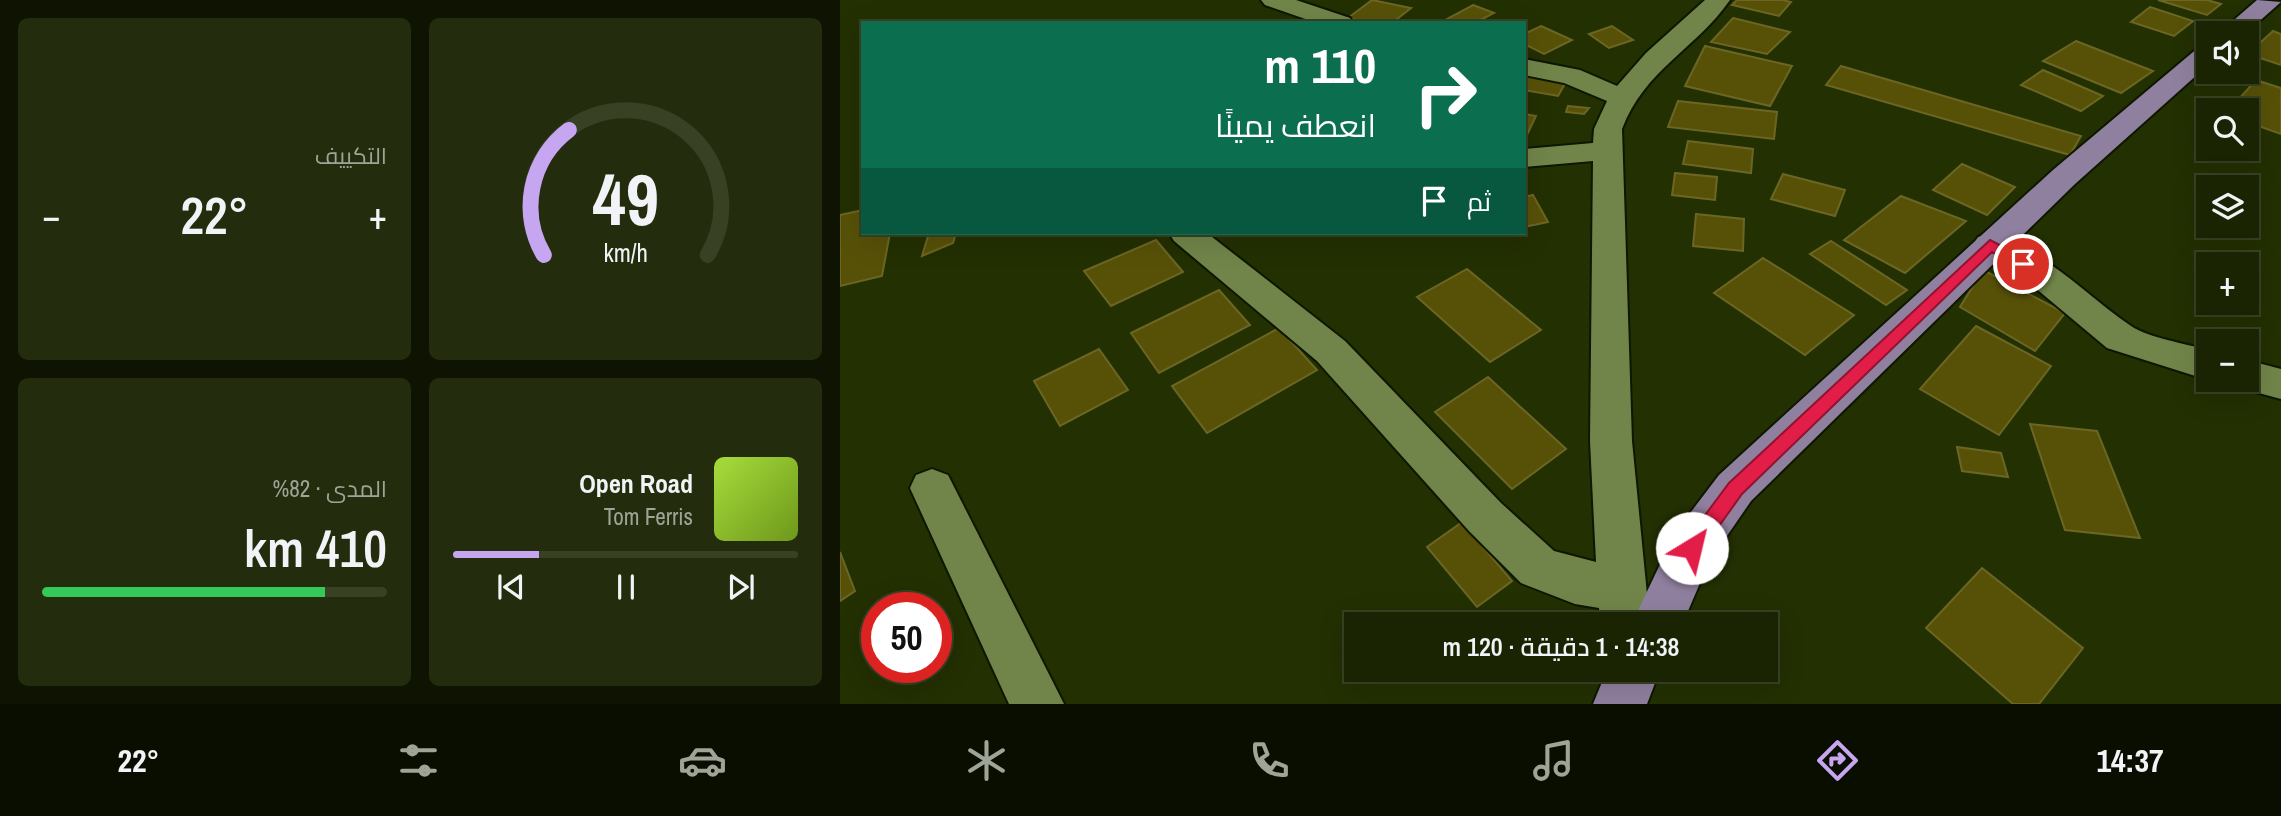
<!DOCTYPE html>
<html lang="ar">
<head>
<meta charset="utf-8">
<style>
  body { margin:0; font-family:"Archivo Narrow",Cairo,sans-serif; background:#232c0c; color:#f1f3f6; direction:rtl; height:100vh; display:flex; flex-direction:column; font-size:26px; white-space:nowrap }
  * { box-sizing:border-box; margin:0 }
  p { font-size:23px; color:#9fa499 }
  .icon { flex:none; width:38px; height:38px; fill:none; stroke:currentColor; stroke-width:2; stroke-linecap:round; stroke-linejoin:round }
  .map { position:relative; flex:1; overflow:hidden; direction:ltr }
  .panel { display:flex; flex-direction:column; gap:18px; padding:18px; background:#0e1401; width:840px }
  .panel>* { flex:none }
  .hud { position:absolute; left:21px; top:21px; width:665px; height:214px; border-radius:0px; box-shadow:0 7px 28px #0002,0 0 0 2px #384124; direction:rtl; background:#0b6e4f; color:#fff; overflow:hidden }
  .buttons { position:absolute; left:1356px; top:21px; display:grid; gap:14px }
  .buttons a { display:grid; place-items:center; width:63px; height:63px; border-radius:0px; background:#1a2402; box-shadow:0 7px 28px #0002,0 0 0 2px #384124; font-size:35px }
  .speed { position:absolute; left:21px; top:592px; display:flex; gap:14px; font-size:35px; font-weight:700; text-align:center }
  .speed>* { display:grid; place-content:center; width:91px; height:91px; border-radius:50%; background:#1a2402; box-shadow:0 7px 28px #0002,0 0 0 2px #384124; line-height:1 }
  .speed .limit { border:10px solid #d22; background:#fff; color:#111 }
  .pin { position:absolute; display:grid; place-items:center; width:60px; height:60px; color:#fff; margin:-30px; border:4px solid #fff; border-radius:50%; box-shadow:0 2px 7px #0007 }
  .me { position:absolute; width:77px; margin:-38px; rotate:36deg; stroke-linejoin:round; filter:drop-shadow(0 0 5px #0008) }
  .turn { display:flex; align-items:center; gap:24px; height:147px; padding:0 35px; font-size:32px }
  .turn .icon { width:91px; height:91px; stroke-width:2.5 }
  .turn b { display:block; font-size:49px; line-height:60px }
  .then { display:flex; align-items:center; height:66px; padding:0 35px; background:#0003; gap:14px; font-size:26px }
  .big { font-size:52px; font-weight:600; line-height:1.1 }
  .panel .tile { flex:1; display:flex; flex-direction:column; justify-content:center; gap:10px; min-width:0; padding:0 24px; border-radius:10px; background:#232c0c }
  .panel .dial { align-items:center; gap:0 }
  .dial svg { height:182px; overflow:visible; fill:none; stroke:#384124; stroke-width:7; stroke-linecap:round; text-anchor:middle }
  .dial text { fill:#f1f3f6; stroke:none }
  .song { display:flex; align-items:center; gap:21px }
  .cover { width:84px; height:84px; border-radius:10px; background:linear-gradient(135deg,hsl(80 70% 55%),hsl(80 70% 35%)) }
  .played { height:7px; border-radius:4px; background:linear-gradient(90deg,#c6a6f0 25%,#384124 25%) }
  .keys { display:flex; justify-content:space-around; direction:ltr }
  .heat { display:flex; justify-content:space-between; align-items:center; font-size:38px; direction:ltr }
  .charge { height:10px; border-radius:5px; background:linear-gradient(90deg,#34c759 82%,#384124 0) }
  .panel .tiles { flex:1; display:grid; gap:18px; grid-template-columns:repeat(2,1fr) }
  .trip { position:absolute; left:504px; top:612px; width:434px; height:70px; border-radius:0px; background:#1a2402; box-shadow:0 7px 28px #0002,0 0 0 2px #384124; font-weight:600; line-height:70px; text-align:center; direction:rtl }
  .menu { display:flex; height:112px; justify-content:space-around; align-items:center; background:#0a0e01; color:#9fa499 }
  .menu .icon { width:49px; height:49px }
  .menu .current { color:#c6a6f0 }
  .menu b { font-size:32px; color:#f1f3f6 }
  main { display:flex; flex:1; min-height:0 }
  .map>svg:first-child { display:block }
  .building { fill:#575108; stroke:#6c6624; stroke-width:2 }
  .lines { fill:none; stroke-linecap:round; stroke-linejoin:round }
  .minor-casing { stroke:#0e1700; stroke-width:4 }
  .major-casing { stroke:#0e1700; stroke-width:4 }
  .minor { fill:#71854a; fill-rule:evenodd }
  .major { fill:#90809f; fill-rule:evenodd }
  .route { fill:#e11d48; stroke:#92132f; stroke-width:2 }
</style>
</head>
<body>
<main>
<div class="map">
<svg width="1441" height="704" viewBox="0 0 1441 704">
  <rect width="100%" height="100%" fill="#233002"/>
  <!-- building -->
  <g class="building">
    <polygon points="532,0 571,8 552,23 528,23 508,18"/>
    <polygon points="897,0 943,0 951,2 939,16 892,5"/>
    <polygon points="1318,0 1367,0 1381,4 1367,15"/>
    <polygon points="633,5 654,13 635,23 605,20"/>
    <polygon points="1310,7 1353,21 1334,36 1291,22"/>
    <polygon points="893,18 950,32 927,54 871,42"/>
    <polygon points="701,26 732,40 704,54 684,44 684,34"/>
    <polygon points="772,26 793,40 769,48 749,34"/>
    <polygon points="1433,31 1441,34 1441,65 1408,54"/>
    <polygon points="1236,41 1313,71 1281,93 1203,61"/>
    <polygon points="865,46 952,66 930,106 845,86"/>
    <polygon points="1001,66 1241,136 1230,155 986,85"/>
    <polygon points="1203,70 1263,96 1241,111 1181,85"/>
    <polygon points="684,75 726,82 718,96 684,90"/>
    <polygon points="1416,80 1441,88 1441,134 1407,122 1407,110 1389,110"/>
    <polygon points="838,101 937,112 934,139 828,127"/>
    <polygon points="728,106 749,108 744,114 726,112"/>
    <polygon points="684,114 696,116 684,141"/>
    <polygon points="848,141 913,149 911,173 843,164"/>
    <polygon points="1122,164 1175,187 1147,215 1093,190"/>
    <polygon points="835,173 877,177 875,200 832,195"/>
    <polygon points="943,174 1005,190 995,216 931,199"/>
    <polygon points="693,195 708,222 684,227 684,197"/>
    <polygon points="1061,196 1126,221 1065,273 1004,240"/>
    <polygon points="23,210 23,233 50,233 42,276 0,286 0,215"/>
    <polygon points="856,214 904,219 903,251 853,246"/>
    <polygon points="89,233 116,233 113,243 82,256"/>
    <polygon points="316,240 343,272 271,306 244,271"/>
    <polygon points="991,241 1067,290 1046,305 970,254"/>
    <polygon points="923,258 1014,315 965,355 874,293"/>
    <polygon points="627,269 701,330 650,362 577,297"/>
    <polygon points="1143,270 1225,313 1195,351 1120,307"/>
    <polygon points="379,290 410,325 319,373 291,333"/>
    <polygon points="1136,326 1211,366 1159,435 1080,389"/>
    <polygon points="439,328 477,370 367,433 332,386"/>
    <polygon points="259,349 288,390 220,426 194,381"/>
    <polygon points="648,377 726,449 672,489 595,412"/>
    <polygon points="1190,424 1257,431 1300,538 1225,530"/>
    <polygon points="1117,447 1161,453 1168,477 1122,471"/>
    <polygon points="622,522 672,581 637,607 587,547"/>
    <polygon points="0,552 15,591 0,601"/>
    <polygon points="1142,568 1243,648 1199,704 1173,704 1086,628"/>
  </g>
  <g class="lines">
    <!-- minor casing -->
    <g class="minor-casing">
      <g id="minor">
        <polygon points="421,0 456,0 510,18 513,23 477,23 425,5"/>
        <path d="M865,0H890C856,49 805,69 782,129L792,441L810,625H760L759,608L735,604L681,583L629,531L477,361L334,241L329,233H367L505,341L661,503L714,551L756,562L750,441L753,161L684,167V149L753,143L754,129L767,101L724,83L684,75V59L740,70L777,86L806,53Z"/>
        <path d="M1150,234C1205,249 1245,295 1291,326C1309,338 1347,344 1368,350V380L1267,348L1187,281L1138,253L1133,245L1138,237Z"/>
        <polygon points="1407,360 1441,369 1441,399 1393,386 1390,380 1407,380"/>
        <polygon points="92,469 108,475 224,704 169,704 70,488 76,475"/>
      </g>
    </g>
    <!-- major casing -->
    <g class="major-casing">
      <g id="major">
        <polygon points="1417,0 1441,2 1406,33 1379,33"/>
        <polygon points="1368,44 1368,65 1235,184 911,501 869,562 842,625 791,625 835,533 879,475 1213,170 1359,47"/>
        <polygon points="767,670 820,670 807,704 753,704"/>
      </g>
    </g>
    <!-- minor -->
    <use href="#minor" class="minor"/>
    <!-- major -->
    <use href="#major" class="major"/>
  </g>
  <!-- route -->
  <polygon class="route" points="1150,240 1188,260 1188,267 1178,267 1152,252 902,494 859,554 852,557 845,554 842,548 845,542 889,483"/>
</svg>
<div class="buttons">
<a><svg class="icon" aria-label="sound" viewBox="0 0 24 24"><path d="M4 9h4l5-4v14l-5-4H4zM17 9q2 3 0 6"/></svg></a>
<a><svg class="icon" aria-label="search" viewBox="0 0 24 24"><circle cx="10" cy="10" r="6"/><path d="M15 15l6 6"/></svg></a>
<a><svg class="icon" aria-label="layers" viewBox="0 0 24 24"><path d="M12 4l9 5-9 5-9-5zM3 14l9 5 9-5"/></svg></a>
<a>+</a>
<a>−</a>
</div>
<div class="speed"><div class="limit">50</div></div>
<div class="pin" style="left:1183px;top:264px;background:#d93025"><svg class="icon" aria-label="arrive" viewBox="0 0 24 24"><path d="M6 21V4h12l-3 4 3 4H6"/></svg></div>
<svg class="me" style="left:852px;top:548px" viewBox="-20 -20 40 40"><circle r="19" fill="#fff"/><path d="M0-13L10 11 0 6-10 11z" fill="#e11d48"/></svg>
<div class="trip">14:38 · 1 دقيقة · 120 m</div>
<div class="hud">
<div class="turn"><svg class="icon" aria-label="right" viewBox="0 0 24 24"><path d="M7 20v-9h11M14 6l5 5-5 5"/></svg><div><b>110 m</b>انعطف يمينًا</div></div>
<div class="then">ثم<svg class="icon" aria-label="arrive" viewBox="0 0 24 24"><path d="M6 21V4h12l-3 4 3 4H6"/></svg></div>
</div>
</div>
<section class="panel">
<div class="tiles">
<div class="tile dial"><svg viewBox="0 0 100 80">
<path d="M14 69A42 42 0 1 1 86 69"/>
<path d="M14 69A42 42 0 0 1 25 14" stroke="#c6a6f0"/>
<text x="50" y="56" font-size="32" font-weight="700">49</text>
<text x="50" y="72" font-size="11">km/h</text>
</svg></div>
<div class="tile"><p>التكييف</p>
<div class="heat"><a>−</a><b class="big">22°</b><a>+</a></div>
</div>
<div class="tile">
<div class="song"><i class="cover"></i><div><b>Open Road</b><p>Tom Ferris</p></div></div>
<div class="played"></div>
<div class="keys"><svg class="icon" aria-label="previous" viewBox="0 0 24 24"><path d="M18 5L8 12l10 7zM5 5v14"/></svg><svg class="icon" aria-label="pause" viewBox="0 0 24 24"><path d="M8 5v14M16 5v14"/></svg><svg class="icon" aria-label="next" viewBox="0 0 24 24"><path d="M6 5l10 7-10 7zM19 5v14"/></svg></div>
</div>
<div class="tile"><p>المدى · 82%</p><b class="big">410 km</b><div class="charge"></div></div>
</div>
</section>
</main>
<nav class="menu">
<b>14:37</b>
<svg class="icon current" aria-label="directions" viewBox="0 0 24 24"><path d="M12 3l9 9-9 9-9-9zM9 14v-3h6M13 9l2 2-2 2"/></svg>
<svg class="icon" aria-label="music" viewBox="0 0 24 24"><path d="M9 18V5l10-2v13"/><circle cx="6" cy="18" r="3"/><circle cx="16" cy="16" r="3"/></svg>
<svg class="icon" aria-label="phone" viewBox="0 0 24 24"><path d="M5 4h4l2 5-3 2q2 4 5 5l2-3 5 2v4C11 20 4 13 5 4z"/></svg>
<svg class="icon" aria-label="climate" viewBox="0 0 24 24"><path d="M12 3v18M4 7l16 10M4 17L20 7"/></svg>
<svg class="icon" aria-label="car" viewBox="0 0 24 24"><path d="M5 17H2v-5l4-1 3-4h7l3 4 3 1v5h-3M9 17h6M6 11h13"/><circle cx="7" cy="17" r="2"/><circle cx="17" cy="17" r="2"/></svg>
<svg class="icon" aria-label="filters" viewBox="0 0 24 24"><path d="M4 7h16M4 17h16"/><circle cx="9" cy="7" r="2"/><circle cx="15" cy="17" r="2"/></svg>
<b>22°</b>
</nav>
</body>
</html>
